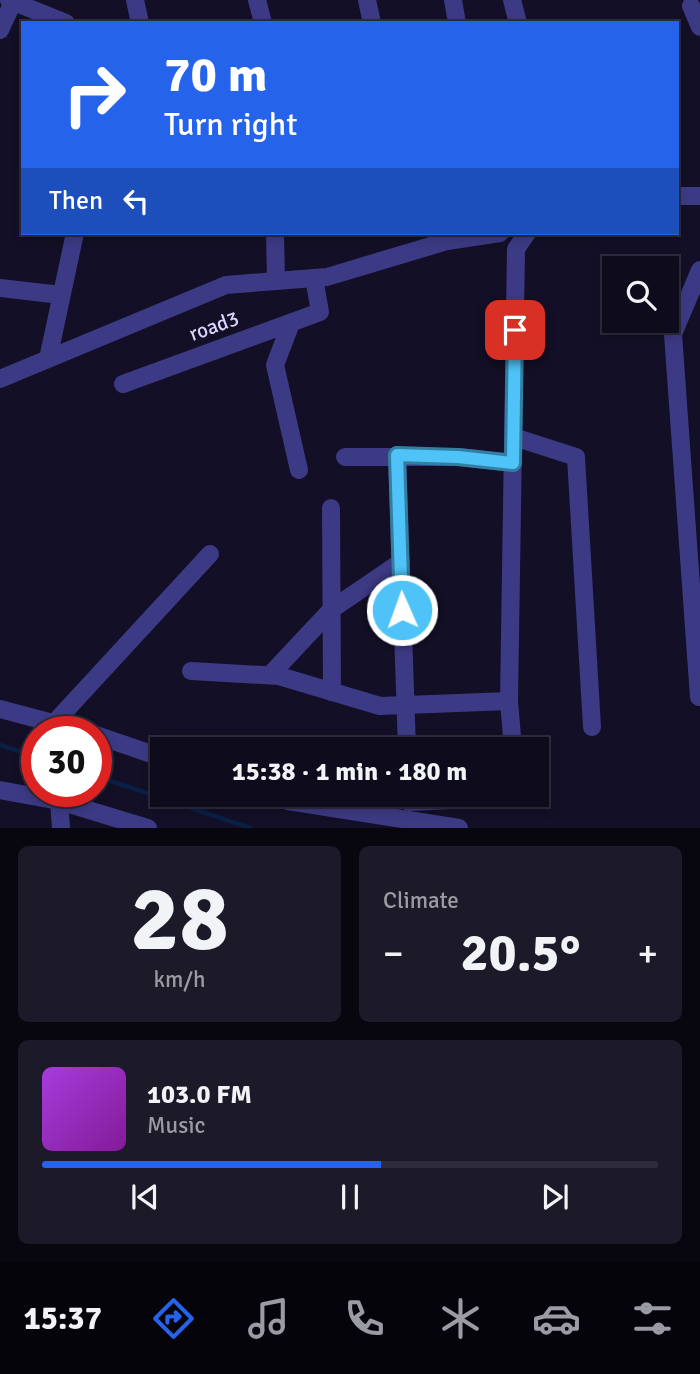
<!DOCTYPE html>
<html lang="en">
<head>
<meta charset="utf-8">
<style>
  body { margin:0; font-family:Signika,sans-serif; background:#1c1929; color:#f1f3f6; height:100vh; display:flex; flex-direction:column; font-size:26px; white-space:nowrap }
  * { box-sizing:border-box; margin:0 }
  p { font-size:23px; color:#9b9ba3 }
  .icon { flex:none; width:38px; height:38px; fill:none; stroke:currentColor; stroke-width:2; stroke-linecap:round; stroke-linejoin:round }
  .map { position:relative; height:828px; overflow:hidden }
  .side { display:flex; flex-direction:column; gap:18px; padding:18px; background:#08060f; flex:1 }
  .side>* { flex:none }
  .guide { position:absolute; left:21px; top:21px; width:658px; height:214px; border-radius:0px; box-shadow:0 4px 10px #0003,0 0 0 2px #2e2b3b; background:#2563eb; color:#fff; overflow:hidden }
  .buttons { position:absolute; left:602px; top:256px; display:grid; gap:14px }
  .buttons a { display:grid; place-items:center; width:77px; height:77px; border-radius:0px; background:#0e0b1c; box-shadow:0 4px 10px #0003,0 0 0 2px #2e2b3b; font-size:35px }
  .speed { position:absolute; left:21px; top:716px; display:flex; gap:14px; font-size:35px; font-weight:700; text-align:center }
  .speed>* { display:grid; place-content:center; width:91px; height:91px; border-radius:50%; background:#0e0b1c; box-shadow:0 4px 10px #0003,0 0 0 2px #2e2b3b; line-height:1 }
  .speed .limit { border:10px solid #d22; background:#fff; color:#111 }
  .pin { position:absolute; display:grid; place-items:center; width:60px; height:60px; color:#fff; margin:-30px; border-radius:14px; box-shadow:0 4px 10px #0006 }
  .me { position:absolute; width:77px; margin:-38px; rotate:358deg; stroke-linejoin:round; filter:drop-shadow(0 0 5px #0008) }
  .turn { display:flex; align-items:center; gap:24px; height:147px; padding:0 28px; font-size:32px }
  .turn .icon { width:91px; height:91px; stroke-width:2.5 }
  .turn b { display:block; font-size:49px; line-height:60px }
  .then { display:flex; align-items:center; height:66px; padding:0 28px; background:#0003; gap:14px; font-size:26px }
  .big { font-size:52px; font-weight:700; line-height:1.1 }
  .side .card { flex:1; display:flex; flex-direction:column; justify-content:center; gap:10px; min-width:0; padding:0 24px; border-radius:10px; background:#1c1929 }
  .side .dial { align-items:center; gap:0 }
  .dial b { font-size:91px; line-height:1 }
  .song { display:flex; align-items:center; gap:21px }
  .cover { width:84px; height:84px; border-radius:10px; background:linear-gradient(135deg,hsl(280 70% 55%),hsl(290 70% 35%)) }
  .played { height:7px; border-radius:4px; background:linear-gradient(90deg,#2563eb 55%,#2e2b3b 55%) }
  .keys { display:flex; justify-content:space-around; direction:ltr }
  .heat { display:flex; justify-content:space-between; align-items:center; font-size:38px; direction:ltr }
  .side .tiles { flex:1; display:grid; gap:18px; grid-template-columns:1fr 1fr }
  .card:last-child { grid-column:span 2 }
  .trip { position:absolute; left:150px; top:737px; width:399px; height:70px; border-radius:0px; background:#0e0b1c; box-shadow:0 4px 10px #0003,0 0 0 2px #2e2b3b; font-weight:700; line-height:70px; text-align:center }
  .menu { display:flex; height:112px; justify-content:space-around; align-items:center; background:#06040b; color:#9b9ba3 }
  .menu .icon { width:49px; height:49px }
  .menu .on { color:#2563eb }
  .menu b { font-size:32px; color:#f1f3f6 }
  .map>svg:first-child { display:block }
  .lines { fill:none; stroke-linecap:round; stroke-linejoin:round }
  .stream { stroke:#0a1f44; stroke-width:4.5 }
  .minor { stroke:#3d3a85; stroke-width:18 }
  .route-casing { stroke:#337fa1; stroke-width:18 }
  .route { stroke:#4fc3f7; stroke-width:12 }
  .labels { text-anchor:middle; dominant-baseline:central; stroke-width:7; stroke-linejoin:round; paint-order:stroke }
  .street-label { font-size:21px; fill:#d9d4ff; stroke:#130f26 }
</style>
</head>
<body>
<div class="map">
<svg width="700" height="828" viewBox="0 0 700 828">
  <rect width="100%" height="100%" fill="#130f26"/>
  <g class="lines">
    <!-- stream -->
    <g class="stream">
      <polyline points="0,745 37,757"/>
      <polyline points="96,776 250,828"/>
    </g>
    <!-- minor -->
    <g class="minor">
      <polyline points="9,0 66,23"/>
      <polyline points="135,0 140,23"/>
      <polyline points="257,0 263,23"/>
      <polyline points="367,0 372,23"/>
      <polyline points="453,0 457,23"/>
      <polyline points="512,0 518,23"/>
      <polyline points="691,6 700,27"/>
      <polyline points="0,30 13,2"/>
      <polyline points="677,196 700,196"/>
      <polyline points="275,233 276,281"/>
      <polyline points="0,288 61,295"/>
      <polyline points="291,323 275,365 299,470"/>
      <polyline points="48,359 75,233"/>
      <polyline points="0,379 226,285 327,277 447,241 500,233"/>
      <polyline points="123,384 320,312 314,278"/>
      <polyline points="514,437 576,457 592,727"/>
      <polyline points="397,455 407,749"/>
      <polyline points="345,457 459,457 513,463"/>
      <polyline points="331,508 332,692"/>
      <polyline points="191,671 279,676 380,706 509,701"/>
      <polyline points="271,674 332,609 401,562"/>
      <polyline points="699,697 673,334 700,270"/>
      <polyline points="0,709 86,732"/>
      <polyline points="56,721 210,554"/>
      <polyline points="96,735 163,758"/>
      <polyline points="513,749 509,701 516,249 527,233"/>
      <polyline points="0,790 59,801 148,828"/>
      <polyline points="269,794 288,801 459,828"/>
      <polyline points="408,794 409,802 517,797 517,794"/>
      <polyline points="59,801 61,828"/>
    </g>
  </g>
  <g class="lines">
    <!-- route casing -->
    <g class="route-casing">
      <polyline id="route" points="402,610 397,455 458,457 513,463 515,330"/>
    </g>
    <!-- route -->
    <use href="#route" class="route"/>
  </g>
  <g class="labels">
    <!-- street labels -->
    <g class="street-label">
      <text transform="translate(214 326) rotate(-20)">road3</text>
    </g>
  </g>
</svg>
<div class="buttons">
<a><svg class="icon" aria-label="search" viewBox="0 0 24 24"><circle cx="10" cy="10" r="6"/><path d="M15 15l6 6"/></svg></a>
</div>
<div class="speed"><div class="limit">30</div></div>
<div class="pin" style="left:515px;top:330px;background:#d93025"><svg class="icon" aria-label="arrive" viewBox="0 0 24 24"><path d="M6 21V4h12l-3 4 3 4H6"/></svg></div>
<svg class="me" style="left:402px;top:610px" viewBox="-20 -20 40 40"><circle r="17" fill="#4fc3f7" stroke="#fff" stroke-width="3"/><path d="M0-11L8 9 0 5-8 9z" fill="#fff"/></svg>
<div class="trip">15:38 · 1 min · 180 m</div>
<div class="guide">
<div class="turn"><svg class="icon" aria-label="right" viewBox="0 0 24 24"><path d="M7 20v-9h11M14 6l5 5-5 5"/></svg><div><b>70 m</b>Turn right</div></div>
<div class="then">Then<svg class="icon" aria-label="left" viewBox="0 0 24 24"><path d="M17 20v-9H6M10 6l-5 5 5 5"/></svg></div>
</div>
</div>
<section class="side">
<div class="tiles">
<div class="card dial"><b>28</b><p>km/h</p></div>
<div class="card"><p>Climate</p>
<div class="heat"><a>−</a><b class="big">20.5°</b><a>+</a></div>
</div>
<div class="card">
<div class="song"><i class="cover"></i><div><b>103.0 FM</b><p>Music</p></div></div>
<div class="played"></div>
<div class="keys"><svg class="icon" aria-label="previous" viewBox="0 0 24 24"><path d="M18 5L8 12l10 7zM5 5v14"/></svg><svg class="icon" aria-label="pause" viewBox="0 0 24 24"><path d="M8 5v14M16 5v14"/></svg><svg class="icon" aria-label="next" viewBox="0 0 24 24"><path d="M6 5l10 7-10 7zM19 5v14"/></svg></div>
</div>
</div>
</section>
<nav class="menu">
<b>15:37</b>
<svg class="icon on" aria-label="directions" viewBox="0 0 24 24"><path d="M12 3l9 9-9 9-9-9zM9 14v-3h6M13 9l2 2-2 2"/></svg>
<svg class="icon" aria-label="music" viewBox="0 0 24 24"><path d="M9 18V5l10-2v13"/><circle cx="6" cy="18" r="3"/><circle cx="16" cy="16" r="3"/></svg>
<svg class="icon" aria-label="phone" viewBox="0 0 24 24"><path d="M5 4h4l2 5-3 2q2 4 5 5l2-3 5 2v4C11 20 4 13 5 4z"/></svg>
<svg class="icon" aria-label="climate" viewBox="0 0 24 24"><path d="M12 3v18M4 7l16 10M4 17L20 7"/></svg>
<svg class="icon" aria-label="car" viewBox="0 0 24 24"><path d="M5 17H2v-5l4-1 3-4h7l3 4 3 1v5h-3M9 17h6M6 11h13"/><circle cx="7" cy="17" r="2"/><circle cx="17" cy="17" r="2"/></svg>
<svg class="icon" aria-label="filters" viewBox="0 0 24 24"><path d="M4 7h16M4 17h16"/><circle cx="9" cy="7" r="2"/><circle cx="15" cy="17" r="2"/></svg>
</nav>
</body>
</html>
